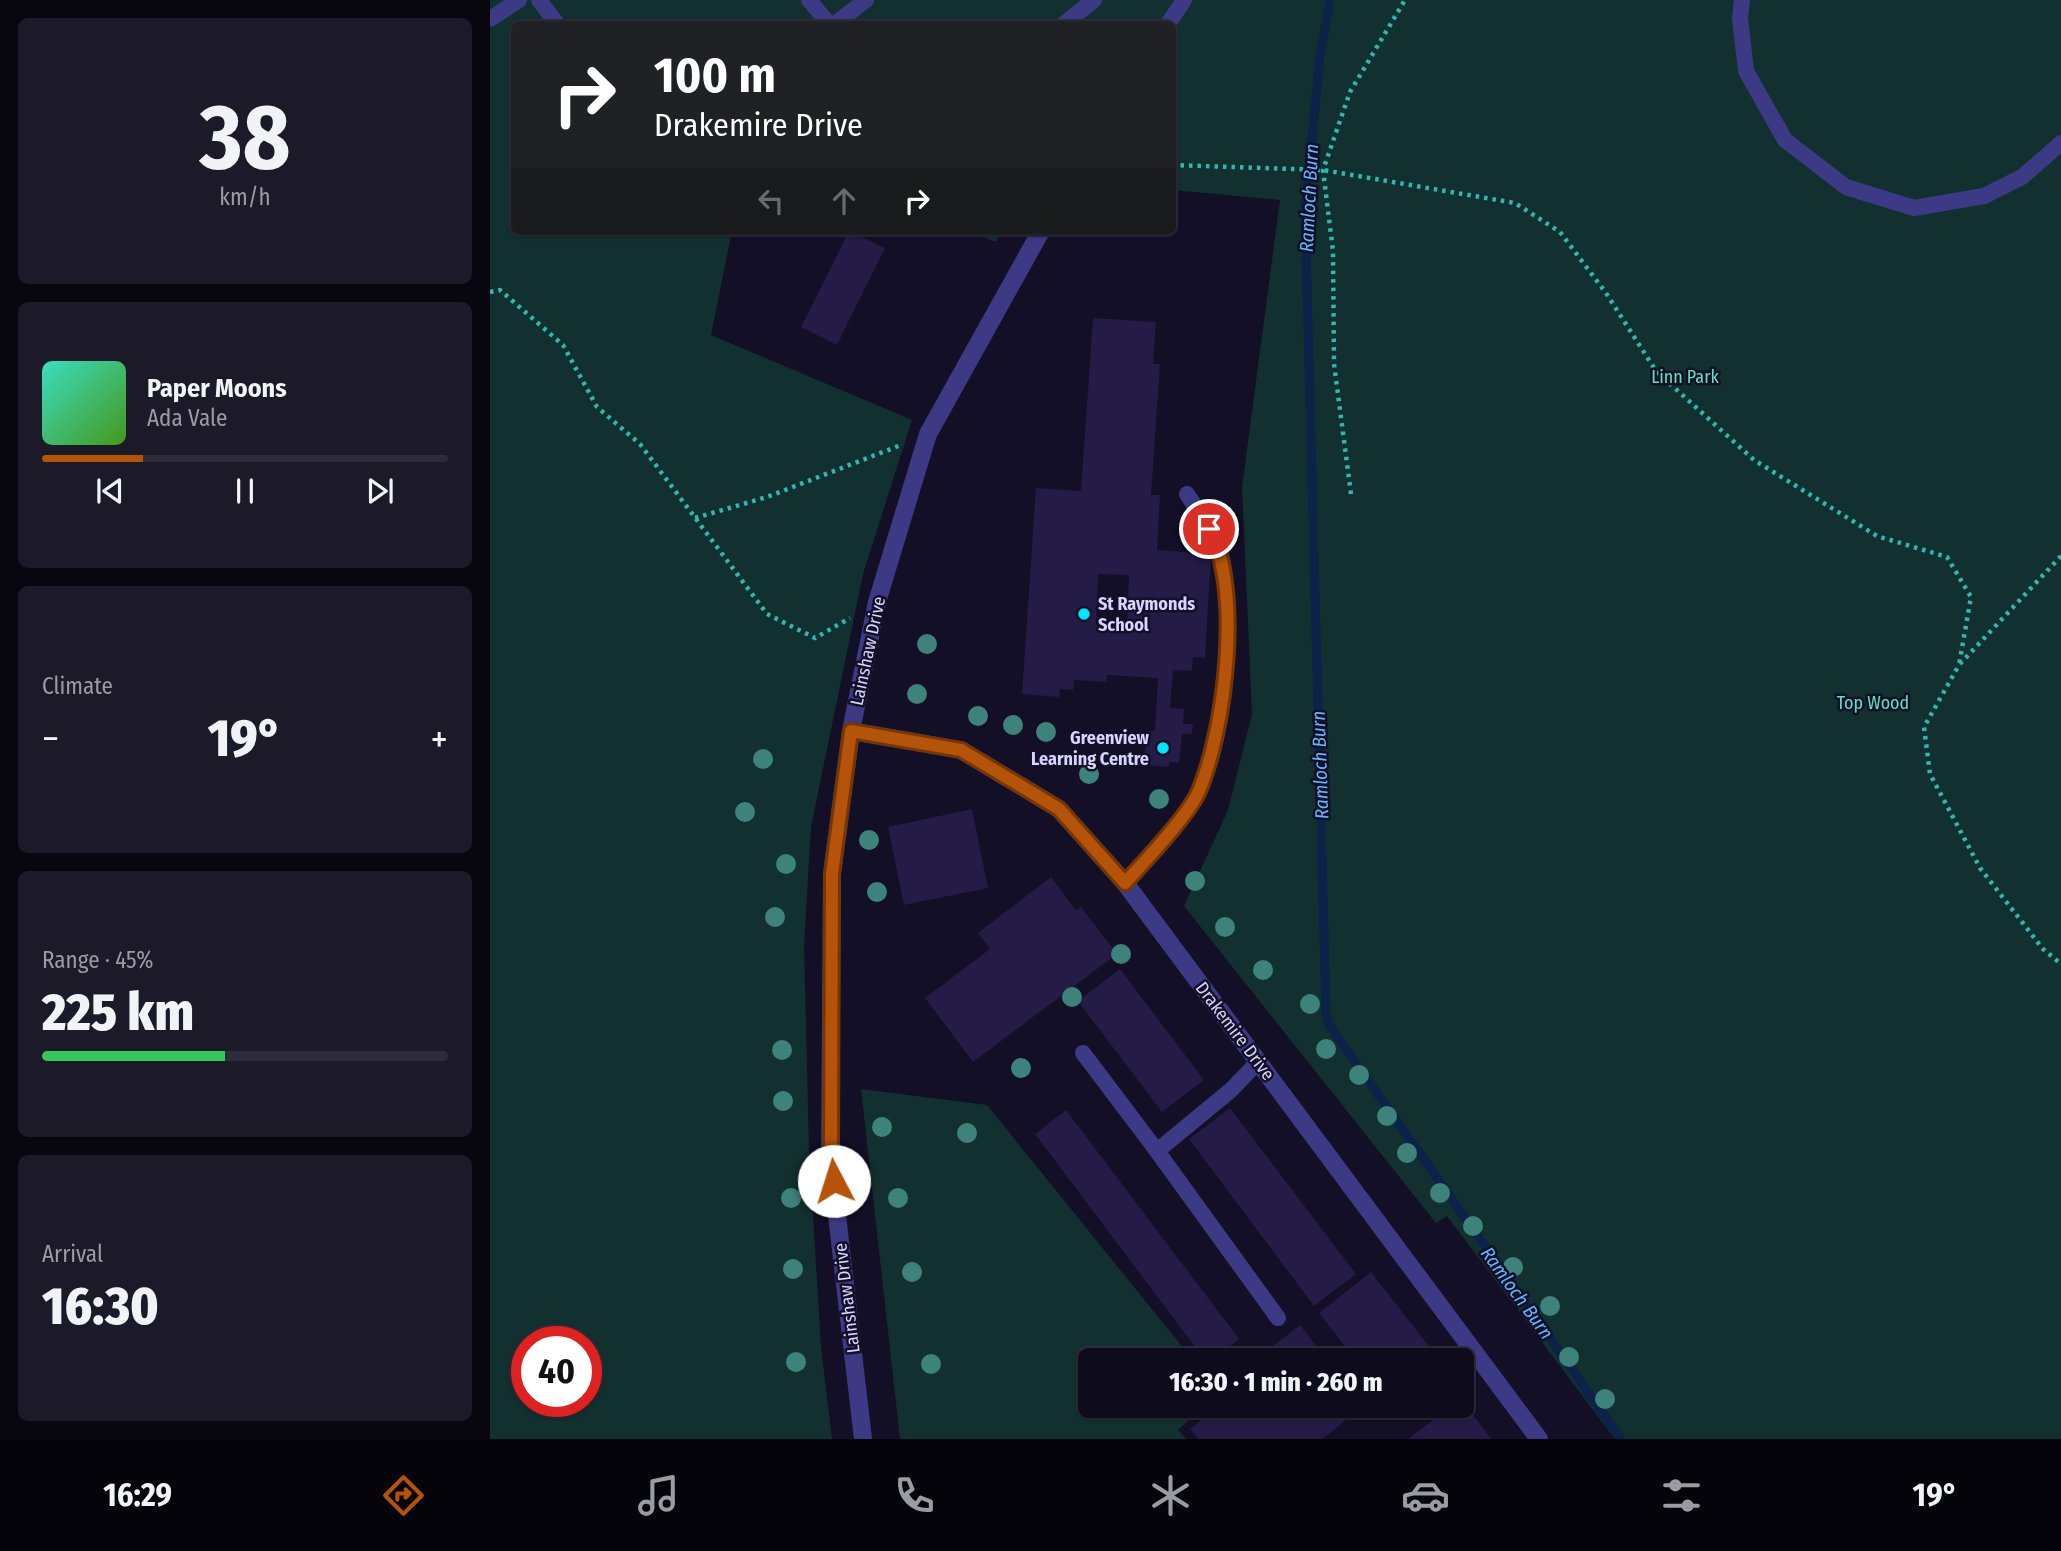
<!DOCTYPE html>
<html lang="en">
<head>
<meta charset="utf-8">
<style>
  body { margin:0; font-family:"Fira Sans Condensed",sans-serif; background:#1c1929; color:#f1f3f6; height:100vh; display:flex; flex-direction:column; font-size:26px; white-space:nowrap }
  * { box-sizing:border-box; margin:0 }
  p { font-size:23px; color:#9b9ba3 }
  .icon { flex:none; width:38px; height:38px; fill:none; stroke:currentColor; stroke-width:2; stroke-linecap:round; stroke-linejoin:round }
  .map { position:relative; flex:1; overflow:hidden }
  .side { display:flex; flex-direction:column; gap:18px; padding:18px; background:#08060f; width:490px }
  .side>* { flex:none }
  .hud { position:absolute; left:21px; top:21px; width:665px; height:214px; border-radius:10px; box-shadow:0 2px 5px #0004,0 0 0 2px #2e2b3b; background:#202124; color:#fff; overflow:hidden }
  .speed { position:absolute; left:21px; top:1326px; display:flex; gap:14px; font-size:35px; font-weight:700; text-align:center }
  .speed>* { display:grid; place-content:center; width:91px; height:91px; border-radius:50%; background:#0e0b1c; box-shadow:0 2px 5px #0004,0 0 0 2px #2e2b3b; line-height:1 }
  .speed .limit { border:10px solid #d22; background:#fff; color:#111 }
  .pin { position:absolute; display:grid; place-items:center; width:60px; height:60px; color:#fff; margin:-30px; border:4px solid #fff; border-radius:50%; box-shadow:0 2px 7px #0007 }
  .me { position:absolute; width:77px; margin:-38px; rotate:355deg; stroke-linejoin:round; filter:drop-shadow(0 0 5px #0008) }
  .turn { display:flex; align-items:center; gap:24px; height:147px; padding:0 28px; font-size:32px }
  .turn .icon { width:91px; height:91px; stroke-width:2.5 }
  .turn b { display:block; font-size:49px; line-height:60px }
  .lanes { display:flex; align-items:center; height:66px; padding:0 28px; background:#0003; justify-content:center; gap:35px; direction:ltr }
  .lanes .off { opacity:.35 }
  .big { font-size:52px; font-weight:800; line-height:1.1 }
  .side .card { flex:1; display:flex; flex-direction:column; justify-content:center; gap:10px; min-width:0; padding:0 24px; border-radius:10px; background:#1c1929 }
  .side .dial { align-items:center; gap:0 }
  .dial b { font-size:91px; line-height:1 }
  .song { display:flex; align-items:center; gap:21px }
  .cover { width:84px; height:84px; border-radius:10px; background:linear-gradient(135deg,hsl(170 70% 55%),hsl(100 70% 35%)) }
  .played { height:7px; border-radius:4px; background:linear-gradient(90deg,#b45309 25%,#2e2b3b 25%) }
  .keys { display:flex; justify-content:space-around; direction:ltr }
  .heat { display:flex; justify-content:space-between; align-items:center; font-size:38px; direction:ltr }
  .charge { height:10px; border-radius:5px; background:linear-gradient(90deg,#34c759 45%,#2e2b3b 0) }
  .trip { position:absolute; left:588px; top:1348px; width:396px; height:70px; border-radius:10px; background:#0e0b1c; box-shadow:0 2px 5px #0004,0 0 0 2px #2e2b3b; font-weight:800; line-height:70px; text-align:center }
  .tab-bar { display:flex; height:112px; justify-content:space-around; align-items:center; background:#06040b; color:#9b9ba3 }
  .tab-bar .icon { width:49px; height:49px }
  .tab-bar .selected { color:#b45309 }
  .tab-bar b { font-size:32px; color:#f1f3f6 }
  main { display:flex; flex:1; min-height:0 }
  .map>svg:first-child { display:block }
  .green { fill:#12302f; fill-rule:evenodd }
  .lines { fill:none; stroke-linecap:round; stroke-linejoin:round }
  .stream { stroke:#0c2248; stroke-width:9 }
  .building { fill:#241b47; fill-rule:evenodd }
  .path { stroke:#2fb8b0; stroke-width:4.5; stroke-dasharray:3.5 5; stroke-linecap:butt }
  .service { stroke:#3d3a85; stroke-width:16 }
  .minor { stroke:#3d3a85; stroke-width:18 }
  .tertiary { stroke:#3d3a85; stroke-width:18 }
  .tree { fill:#3d827b }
  .route-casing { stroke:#753606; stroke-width:18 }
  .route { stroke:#b45309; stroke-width:12 }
  .poi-dot { fill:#00e5ff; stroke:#130f26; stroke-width:2.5 }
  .labels { text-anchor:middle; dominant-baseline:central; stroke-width:5; stroke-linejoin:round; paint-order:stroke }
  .park-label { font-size:18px; fill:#5fe0c0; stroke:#130f26 }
  .poi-label { font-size:18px; font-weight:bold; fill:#d9d4ff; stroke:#130f26; text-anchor:start }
  .street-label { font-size:18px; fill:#d9d4ff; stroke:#130f26 }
  .water-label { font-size:19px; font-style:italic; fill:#62b6ff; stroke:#130f26 }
</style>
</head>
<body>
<main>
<section class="side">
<div class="card dial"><b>38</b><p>km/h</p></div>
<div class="card">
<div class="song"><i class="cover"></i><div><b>Paper Moons</b><p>Ada Vale</p></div></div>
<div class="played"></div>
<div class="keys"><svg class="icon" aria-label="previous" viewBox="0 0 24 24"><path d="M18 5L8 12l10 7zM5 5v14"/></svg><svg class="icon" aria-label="pause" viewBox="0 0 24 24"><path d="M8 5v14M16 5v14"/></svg><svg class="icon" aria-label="next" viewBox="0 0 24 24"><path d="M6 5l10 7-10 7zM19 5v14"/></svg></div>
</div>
<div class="card"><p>Climate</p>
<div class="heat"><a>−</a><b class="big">19°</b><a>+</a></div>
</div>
<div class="card"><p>Range · 45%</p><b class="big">225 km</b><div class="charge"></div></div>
<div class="card"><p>Arrival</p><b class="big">16:30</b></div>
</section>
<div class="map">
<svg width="1571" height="1439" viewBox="0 0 1571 1439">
  <rect width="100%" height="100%" fill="#130f26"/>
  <!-- green -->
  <g class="green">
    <path d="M0,0H1571V1439H1125L957,1216L946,1223L694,906L738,810L762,714L752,487L790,200L683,190L682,24H24V231H242L221,335L422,420L373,574L321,827L314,945L319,1150L331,1347L342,1439H0ZM37,1342H96V1402H37Z"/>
    <polygon points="477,231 512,231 506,242"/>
    <polygon points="371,1089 497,1105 703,1360 600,1360 600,1405 715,1405 688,1430 696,1439 410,1439"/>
  </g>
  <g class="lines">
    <!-- stream -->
    <polyline class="stream" points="840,0 830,56 815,211 836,1014 839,1025 1131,1439"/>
  </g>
  <!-- building -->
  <g class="building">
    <polygon points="359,231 395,248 347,345 311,327"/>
    <path d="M603,318L666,322L663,364H670L661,495H670L667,550L721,554L715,658L703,657L702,671L683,670L680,708L694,709L693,724H703L702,734H692L689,763L679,762V767L654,765L657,731H665L668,678L617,675V682L584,680L583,690L570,689L569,697L532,694L546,488L591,491ZM608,574L639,575L637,626L606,624Z"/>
    <polygon points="482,809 498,888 414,905 398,827"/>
    <polygon points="561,877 586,910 591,907 627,954 483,1062 435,998 500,949 488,933"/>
    <polygon points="630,969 714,1080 672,1112 588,1001"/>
    <polygon points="740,1108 866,1274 824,1306 699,1139"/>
    <polygon points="576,1110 749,1339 722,1360 715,1360 545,1134"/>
    <polygon points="881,1272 948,1358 946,1360 866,1360 829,1313"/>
    <polygon points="810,1325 837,1360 765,1360"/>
    <polygon points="971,1399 1001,1439 918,1439 963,1405 971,1405"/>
    <polygon points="731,1405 875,1405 832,1439 708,1439 700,1429"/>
  </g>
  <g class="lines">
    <!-- path -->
    <g class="path">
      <polyline points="682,165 833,170 1025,203 1070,232 1116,293 1166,371 1264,460 1387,536 1457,557 1481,597 1469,665"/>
      <polyline points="0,292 10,290 73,345 107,407 150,444 277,614 325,638 360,618"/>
      <polyline points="861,494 844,364 843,251 833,170 860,92 915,0"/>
      <polyline points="205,518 277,497 411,445"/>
      <polyline points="1571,556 1469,665 1434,727 1440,774 1490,868 1553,949 1571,964"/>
    </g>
    <!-- service -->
    <g class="service">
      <polyline points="49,0 67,24"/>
      <polyline points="319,0 339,24"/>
      <polyline points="1252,0 1250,18 1256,71 1295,140 1356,187 1424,208 1494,196 1532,177 1571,143"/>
      <polyline points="0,19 29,0"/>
      <polyline points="345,24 376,0"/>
      <polyline points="574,24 604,0"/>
      <polyline points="678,24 694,0"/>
      <path d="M635,883C654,862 697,816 709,791C737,729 746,616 730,549C725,531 707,510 697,494"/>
      <polyline points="593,1053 667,1151"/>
      <polyline points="768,1062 741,1090 667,1151 788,1318"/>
    </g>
    <!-- minor -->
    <polyline class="minor" points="361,731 387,602 438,434 551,231"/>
    <!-- tertiary -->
    <polyline class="tertiary" points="373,1439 340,1155 342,874 361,731 471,750 569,809 635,883 1049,1439"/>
  </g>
  <!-- trees -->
  <g class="tree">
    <circle cx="437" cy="644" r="10"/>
    <circle cx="427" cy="694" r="10"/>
    <circle cx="488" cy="716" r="10"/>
    <circle cx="523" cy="725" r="10"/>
    <circle cx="556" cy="732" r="10"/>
    <circle cx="273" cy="759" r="10"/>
    <circle cx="599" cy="774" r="10"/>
    <circle cx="669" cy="799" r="10"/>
    <circle cx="255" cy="812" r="10"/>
    <circle cx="379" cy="840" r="10"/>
    <circle cx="296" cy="864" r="10"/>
    <circle cx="705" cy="881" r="10"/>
    <circle cx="387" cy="892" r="10"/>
    <circle cx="285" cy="917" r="10"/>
    <circle cx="735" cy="927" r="10"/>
    <circle cx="631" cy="954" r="10"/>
    <circle cx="773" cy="970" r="10"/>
    <circle cx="582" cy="997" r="10"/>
    <circle cx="820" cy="1004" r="10"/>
    <circle cx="836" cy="1049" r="10"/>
    <circle cx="292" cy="1050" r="10"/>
    <circle cx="531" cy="1068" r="10"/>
    <circle cx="869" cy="1075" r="10"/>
    <circle cx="293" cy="1101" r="10"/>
    <circle cx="897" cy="1116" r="10"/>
    <circle cx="392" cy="1127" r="10"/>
    <circle cx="477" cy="1133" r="10"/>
    <circle cx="917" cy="1153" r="10"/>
    <circle cx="950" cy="1193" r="10"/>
    <circle cx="301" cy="1198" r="10"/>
    <circle cx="408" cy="1198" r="10"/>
    <circle cx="983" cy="1226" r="10"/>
    <circle cx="1023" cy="1267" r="10"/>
    <circle cx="303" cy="1269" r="10"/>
    <circle cx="422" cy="1272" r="10"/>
    <circle cx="1060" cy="1306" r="10"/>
    <circle cx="1079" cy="1357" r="10"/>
    <circle cx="306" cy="1362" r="10"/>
    <circle cx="441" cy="1364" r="10"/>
    <circle cx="1115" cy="1399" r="10"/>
  </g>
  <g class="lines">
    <!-- route casing -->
    <g class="route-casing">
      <path id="route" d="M344,1181L341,1156L342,874L361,731L471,750L569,809L635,883C654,862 698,816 709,791C735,729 753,588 719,529"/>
    </g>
    <!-- route -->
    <use href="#route" class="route"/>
  </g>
  <!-- markers -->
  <g class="poi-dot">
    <circle cx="594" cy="614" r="7"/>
    <circle cx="673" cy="748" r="7"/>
  </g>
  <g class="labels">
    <!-- park labels -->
    <g class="park-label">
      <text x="1195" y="377">Linn Park</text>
      <text x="1383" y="703">Top Wood</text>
    </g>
    <!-- poi labels -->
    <g class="poi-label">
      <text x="608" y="604">St Raymonds<tspan x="608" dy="21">School</tspan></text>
      <text x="659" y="738" text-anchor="end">Greenview<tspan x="659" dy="21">Learning Centre</tspan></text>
    </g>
    <!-- street labels -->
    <g class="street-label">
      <text transform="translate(378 651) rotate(-78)">Lainshaw Drive</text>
      <text transform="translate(745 1031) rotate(53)">Drakemire Drive</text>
      <text transform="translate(357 1298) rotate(-97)">Lainshaw Drive</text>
    </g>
    <!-- water labels -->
    <g class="water-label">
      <text transform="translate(819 198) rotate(-87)">Ramloch Burn</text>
      <text transform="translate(830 765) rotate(-92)">Ramloch Burn</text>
      <text transform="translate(1027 1293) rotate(54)">Ramloch Burn</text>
    </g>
  </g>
</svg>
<div class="speed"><div class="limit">40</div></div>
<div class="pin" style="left:719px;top:529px;background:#d93025"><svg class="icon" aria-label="arrive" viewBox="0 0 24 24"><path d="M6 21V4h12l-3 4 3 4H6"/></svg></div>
<svg class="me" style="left:344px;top:1181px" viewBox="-20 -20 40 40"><circle r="19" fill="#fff"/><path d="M0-13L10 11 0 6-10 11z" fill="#b45309"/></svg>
<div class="trip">16:30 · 1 min · 260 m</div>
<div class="hud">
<div class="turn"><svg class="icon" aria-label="right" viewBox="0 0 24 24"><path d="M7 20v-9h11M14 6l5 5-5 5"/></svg><div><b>100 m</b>Drakemire Drive</div></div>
<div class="lanes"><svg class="icon off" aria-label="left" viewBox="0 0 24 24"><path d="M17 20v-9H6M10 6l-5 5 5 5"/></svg><svg class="icon off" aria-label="ahead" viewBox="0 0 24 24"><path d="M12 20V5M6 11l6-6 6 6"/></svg><svg class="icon" aria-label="right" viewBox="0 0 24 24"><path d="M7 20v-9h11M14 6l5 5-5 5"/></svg></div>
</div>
</div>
</main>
<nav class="tab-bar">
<b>16:29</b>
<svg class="icon selected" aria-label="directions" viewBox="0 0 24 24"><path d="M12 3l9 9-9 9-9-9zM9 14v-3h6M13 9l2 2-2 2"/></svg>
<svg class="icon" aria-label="music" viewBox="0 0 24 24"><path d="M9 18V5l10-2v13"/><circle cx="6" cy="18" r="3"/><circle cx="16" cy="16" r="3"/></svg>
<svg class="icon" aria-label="phone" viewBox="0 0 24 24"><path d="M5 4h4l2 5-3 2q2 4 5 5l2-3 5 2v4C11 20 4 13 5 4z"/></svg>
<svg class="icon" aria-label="climate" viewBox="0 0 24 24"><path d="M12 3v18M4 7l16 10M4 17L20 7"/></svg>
<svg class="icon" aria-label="car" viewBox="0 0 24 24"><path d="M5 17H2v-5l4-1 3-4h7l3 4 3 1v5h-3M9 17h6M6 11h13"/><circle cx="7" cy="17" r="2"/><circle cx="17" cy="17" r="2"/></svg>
<svg class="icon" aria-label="filters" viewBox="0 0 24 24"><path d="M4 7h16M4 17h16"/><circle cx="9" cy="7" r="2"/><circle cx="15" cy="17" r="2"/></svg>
<b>19°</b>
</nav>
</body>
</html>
